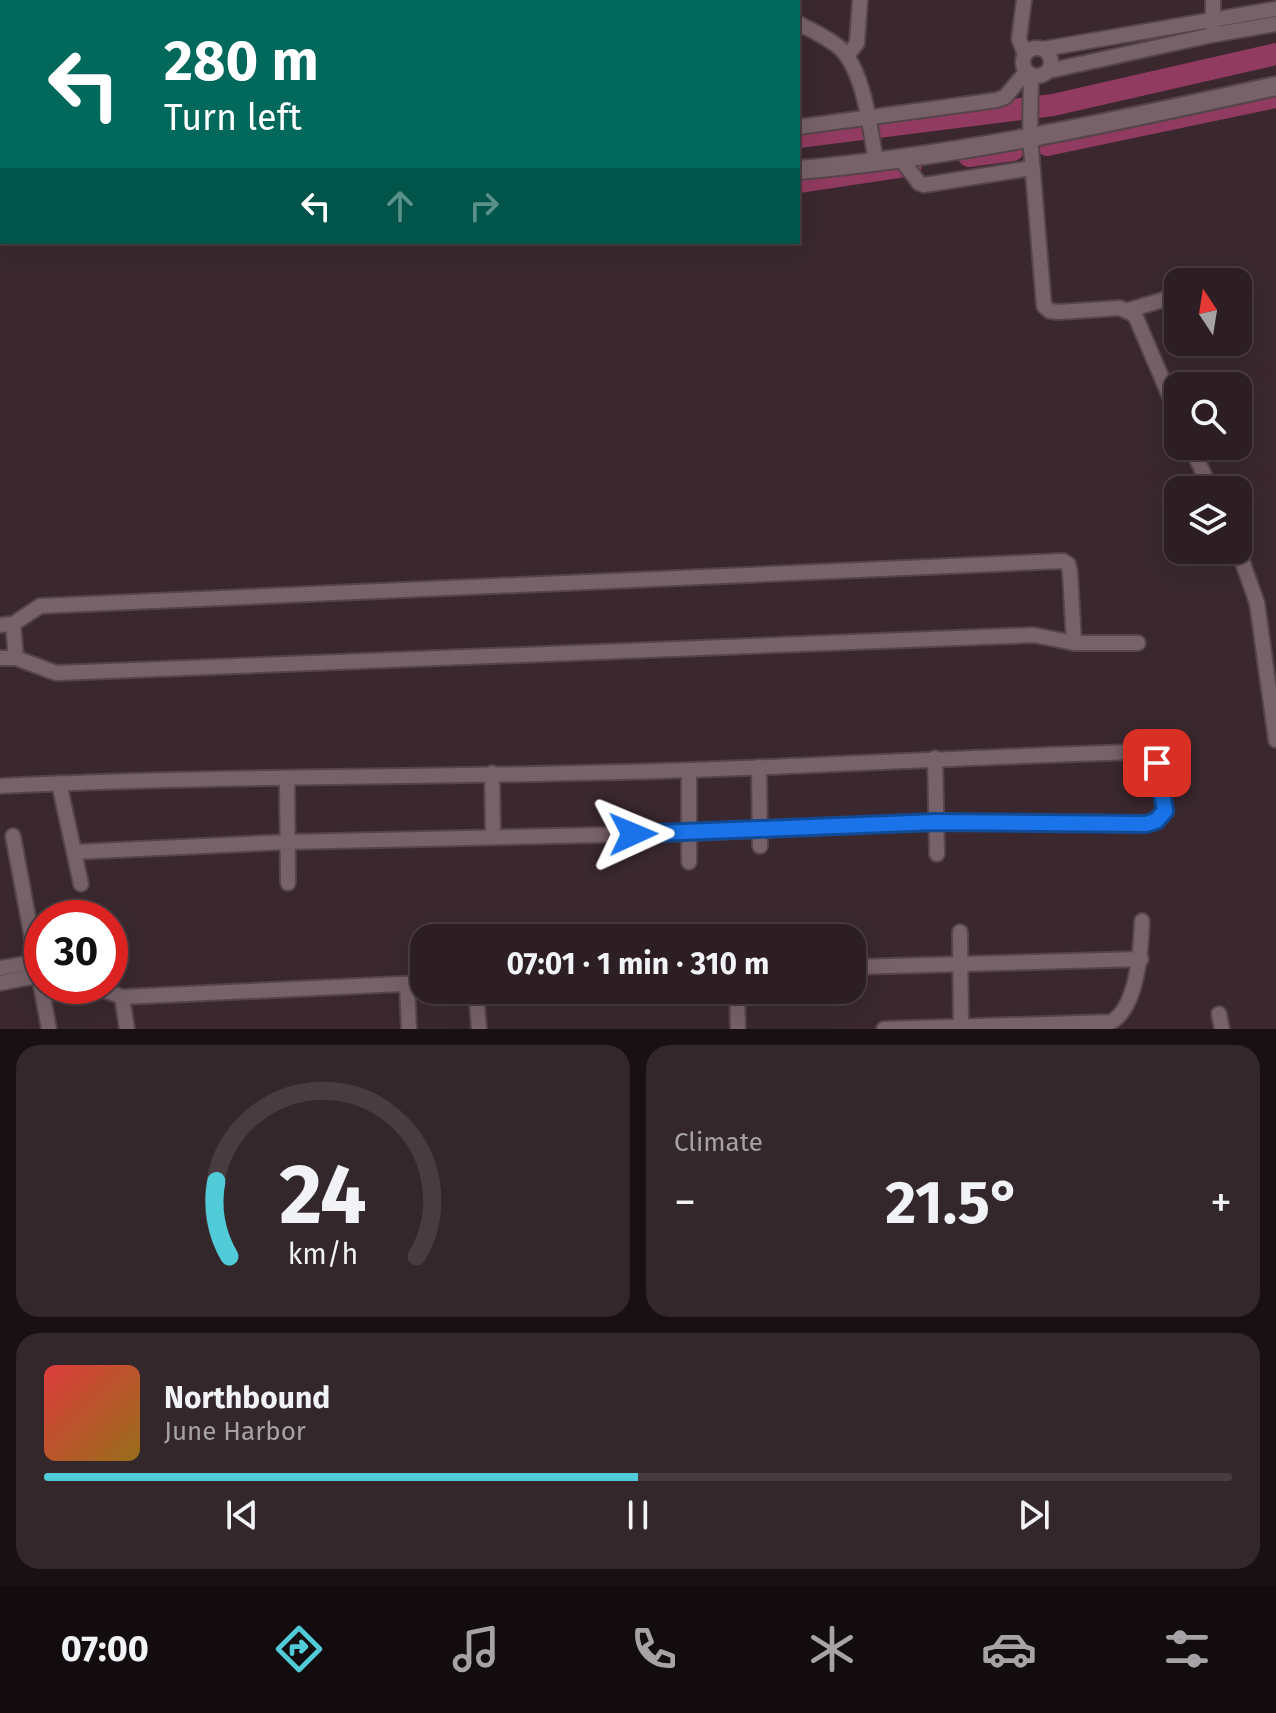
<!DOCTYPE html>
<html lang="en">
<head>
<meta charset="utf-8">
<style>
  body { margin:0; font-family:"Fira Sans",sans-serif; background:#34272b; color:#f1f3f6; height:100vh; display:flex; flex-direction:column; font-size:30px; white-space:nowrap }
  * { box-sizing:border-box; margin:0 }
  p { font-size:26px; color:#a6a2a6 }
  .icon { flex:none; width:44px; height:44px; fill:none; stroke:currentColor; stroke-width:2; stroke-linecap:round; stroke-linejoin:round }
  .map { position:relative; height:1029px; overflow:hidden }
  .side { display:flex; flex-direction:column; gap:16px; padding:16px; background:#181013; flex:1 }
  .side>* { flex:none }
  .banner { position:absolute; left:0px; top:0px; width:800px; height:244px; box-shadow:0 8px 32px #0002,0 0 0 2px #483c41; background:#00695c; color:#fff; overflow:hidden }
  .needle { width:52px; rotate:348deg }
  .buttons { position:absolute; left:1164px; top:268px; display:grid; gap:16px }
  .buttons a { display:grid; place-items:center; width:88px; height:88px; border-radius:16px; background:#2c1e23; box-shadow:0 8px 32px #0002,0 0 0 2px #483c41; font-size:40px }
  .speed { position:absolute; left:24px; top:900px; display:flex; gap:16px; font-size:40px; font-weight:700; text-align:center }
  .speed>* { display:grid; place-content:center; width:104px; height:104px; border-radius:50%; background:#2c1e23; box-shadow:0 8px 32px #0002,0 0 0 2px #483c41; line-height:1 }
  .speed .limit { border:12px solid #d22; background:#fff; color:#111 }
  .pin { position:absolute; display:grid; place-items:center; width:68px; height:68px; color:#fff; margin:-34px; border-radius:16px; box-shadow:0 4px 12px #0006 }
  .me { position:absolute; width:88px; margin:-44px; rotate:89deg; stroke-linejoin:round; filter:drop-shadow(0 0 6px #0008) }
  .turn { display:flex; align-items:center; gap:28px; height:168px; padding:0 32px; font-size:36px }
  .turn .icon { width:104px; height:104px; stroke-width:2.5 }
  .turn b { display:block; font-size:56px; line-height:68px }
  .lanes { display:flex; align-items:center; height:76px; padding:0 32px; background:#0003; justify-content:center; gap:40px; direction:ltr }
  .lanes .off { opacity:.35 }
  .big { font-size:60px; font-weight:700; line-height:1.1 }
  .side .tile { flex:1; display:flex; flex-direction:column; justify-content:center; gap:12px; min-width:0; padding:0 28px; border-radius:24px; background:#34272b }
  .side .dial { align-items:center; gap:0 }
  .dial svg { height:208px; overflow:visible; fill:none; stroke:#483c41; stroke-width:7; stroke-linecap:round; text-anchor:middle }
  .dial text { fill:#f1f3f6; stroke:none }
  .song { display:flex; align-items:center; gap:24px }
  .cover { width:96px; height:96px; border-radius:12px; background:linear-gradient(135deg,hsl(0 70% 55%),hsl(40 70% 35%)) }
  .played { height:8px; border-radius:4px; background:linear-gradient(90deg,#52cbd9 50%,#483c41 50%) }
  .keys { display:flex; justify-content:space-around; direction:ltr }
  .heat { display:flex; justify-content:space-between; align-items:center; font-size:44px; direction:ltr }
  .side .tiles { flex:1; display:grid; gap:16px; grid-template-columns:1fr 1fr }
  .tile:last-child { grid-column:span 2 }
  .trip { position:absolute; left:410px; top:924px; width:456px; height:80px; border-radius:24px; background:#2c1e23; box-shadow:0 8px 32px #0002,0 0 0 2px #483c41; font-weight:700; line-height:80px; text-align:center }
  .dock { display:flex; height:128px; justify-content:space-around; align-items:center; background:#120c0e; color:#a6a2a6 }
  .dock .icon { width:56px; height:56px }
  .dock .active { color:#52cbd9 }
  .dock b { font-size:36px; color:#f1f3f6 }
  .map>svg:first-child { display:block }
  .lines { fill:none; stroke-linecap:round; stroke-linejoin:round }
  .river { stroke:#903b5f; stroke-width:22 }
  .minor-casing { stroke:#55454a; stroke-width:18 }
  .tertiary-casing { stroke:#55454a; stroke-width:22 }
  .minor { stroke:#786269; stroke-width:14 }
  .tertiary { stroke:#786269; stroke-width:18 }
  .route-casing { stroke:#114b97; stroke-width:20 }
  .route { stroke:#1a73e8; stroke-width:14 }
</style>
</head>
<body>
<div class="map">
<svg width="1276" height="1029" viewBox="0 0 1276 1029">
  <rect width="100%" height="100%" fill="#3b282f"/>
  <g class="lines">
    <!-- river -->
    <g class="river">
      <polyline points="798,137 1053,105 1276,54"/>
      <polyline points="1047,145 1276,97"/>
      <polyline points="969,156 1013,150"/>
      <polyline points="0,171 2,171"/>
      <polyline points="798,182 911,165"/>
      <polyline points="0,217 2,217"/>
    </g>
    <!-- minor casing -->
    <g class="minor-casing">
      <g id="minor">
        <polyline points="148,0 148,2"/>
        <polyline points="440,0 440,2"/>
        <polyline points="755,0 759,2"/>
        <polyline points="1024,0 1019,39 1025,54"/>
        <polyline points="230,2 230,0"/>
        <polyline points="724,2 732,0"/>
        <path d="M798,23C812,31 829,38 841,49C865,74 870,129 876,162"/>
        <polyline points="1213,27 1213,0"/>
        <circle cx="1037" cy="62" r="14"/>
        <polyline points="1043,49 1276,9"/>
        <polyline points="847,56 857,43 860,0"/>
        <polyline points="1048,71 1212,35 1276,24"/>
        <polyline points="1031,75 1030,136 1044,306 1050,311 1059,312 1120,308 1135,315 1178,416"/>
        <polyline points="798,127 997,100 1005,97 1026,72"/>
        <polyline points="0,159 2,159"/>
        <polyline points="901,159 919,183 924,185 1032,168"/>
        <polyline points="1129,310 1166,299"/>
        <polyline points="1191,446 1211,490"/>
        <polyline points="1238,549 1257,603 1276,740"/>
        <polyline points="13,624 16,658"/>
        <polyline points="0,625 13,624 40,606 1063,561 1068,564 1070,572 1074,643"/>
        <polyline points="0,658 16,658 56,673 1034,635 1074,643 1138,643"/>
        <polyline points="935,758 937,854"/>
        <polyline points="759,767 760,846"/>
        <polyline points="492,773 493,835"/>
        <polyline points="287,778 288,883"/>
        <polyline points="59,783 81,884"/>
        <path d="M0,786C230,775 460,778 690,770C839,765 988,756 1138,752C1163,758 1164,789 1165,811L1156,821L1146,824L936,822L689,833L288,842L74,852"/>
        <polyline points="13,836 49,1029"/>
        <polyline points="689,862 689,770"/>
        <polyline points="960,932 961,1029"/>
        <polyline points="852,967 1141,959"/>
        <polyline points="0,968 36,962"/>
        <polyline points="0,983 42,975"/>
        <polyline points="407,984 409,1029"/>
        <polyline points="93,986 122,997 424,983"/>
        <polyline points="476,990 479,1029"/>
        <polyline points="737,990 738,1029"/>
        <polyline points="122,997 127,1029"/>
        <polyline points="1219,1014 1222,1029"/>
        <path d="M884,1029L1111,1022C1138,1007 1141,948 1142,921"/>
      </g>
    </g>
    <!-- tertiary casing -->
    <g class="tertiary-casing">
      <g id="tertiary">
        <path d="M798,170C959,156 1118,121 1276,86"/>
        <polyline points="0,203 2,203"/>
      </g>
    </g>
    <!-- minor -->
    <use href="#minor" class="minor"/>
    <!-- tertiary -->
    <use href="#tertiary" class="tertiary"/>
  </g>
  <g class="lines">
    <!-- route casing -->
    <g class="route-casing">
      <polyline id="route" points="633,834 936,822 1146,824 1156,821 1165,811 1157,763"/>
    </g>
    <!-- route -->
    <use href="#route" class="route"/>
  </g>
</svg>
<div class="buttons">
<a><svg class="needle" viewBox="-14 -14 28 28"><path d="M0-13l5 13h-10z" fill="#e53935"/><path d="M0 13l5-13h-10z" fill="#a6a2a6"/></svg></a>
<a><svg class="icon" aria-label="search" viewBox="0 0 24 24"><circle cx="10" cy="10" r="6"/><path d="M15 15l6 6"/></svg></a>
<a><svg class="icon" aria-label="layers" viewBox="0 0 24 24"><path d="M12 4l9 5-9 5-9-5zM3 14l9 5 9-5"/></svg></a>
</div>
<div class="speed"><div class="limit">30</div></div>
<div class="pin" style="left:1157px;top:763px;background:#d93025"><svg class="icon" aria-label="arrive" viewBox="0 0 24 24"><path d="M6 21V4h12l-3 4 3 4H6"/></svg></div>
<svg class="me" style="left:633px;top:834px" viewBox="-20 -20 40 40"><path d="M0-17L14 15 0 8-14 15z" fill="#1a73e8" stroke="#fff" stroke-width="4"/></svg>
<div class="trip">07:01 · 1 min · 310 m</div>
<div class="banner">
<div class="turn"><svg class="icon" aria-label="left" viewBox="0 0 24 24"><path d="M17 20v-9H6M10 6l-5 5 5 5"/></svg><div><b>280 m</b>Turn left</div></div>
<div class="lanes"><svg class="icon" aria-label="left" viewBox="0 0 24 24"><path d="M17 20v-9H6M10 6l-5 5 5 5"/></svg><svg class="icon off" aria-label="ahead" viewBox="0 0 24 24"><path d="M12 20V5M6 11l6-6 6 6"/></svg><svg class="icon off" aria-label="right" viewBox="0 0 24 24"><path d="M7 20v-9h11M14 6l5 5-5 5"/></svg></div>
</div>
</div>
<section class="side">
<div class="tiles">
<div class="tile dial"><svg viewBox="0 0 100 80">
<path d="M14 69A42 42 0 1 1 86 69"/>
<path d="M14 69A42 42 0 0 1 9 40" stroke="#52cbd9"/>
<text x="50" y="56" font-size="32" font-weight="700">24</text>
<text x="50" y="72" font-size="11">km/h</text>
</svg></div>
<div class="tile"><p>Climate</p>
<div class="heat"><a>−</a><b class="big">21.5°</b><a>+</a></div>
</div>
<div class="tile">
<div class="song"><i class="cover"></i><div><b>Northbound</b><p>June Harbor</p></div></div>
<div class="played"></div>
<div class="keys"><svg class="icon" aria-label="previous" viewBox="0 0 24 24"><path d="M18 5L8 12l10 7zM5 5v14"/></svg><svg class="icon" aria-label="pause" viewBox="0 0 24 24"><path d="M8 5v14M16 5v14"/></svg><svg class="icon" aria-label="next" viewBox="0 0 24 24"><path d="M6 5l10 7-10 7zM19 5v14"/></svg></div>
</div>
</div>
</section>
<nav class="dock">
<b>07:00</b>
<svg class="icon active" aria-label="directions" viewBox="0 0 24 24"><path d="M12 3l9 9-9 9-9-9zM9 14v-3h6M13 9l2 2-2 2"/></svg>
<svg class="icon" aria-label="music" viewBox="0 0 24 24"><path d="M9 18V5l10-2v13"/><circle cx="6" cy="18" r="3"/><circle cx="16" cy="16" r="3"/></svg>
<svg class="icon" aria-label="phone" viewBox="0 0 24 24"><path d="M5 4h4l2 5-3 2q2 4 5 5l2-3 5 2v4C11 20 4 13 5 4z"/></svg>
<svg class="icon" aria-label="climate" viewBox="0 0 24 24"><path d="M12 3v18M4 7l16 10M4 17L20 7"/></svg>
<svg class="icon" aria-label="car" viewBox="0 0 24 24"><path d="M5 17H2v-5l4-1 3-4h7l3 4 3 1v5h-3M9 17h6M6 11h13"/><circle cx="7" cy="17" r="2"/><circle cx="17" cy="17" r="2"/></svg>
<svg class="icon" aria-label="filters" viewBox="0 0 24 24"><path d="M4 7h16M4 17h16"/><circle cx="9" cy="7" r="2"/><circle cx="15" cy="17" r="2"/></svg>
</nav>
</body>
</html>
